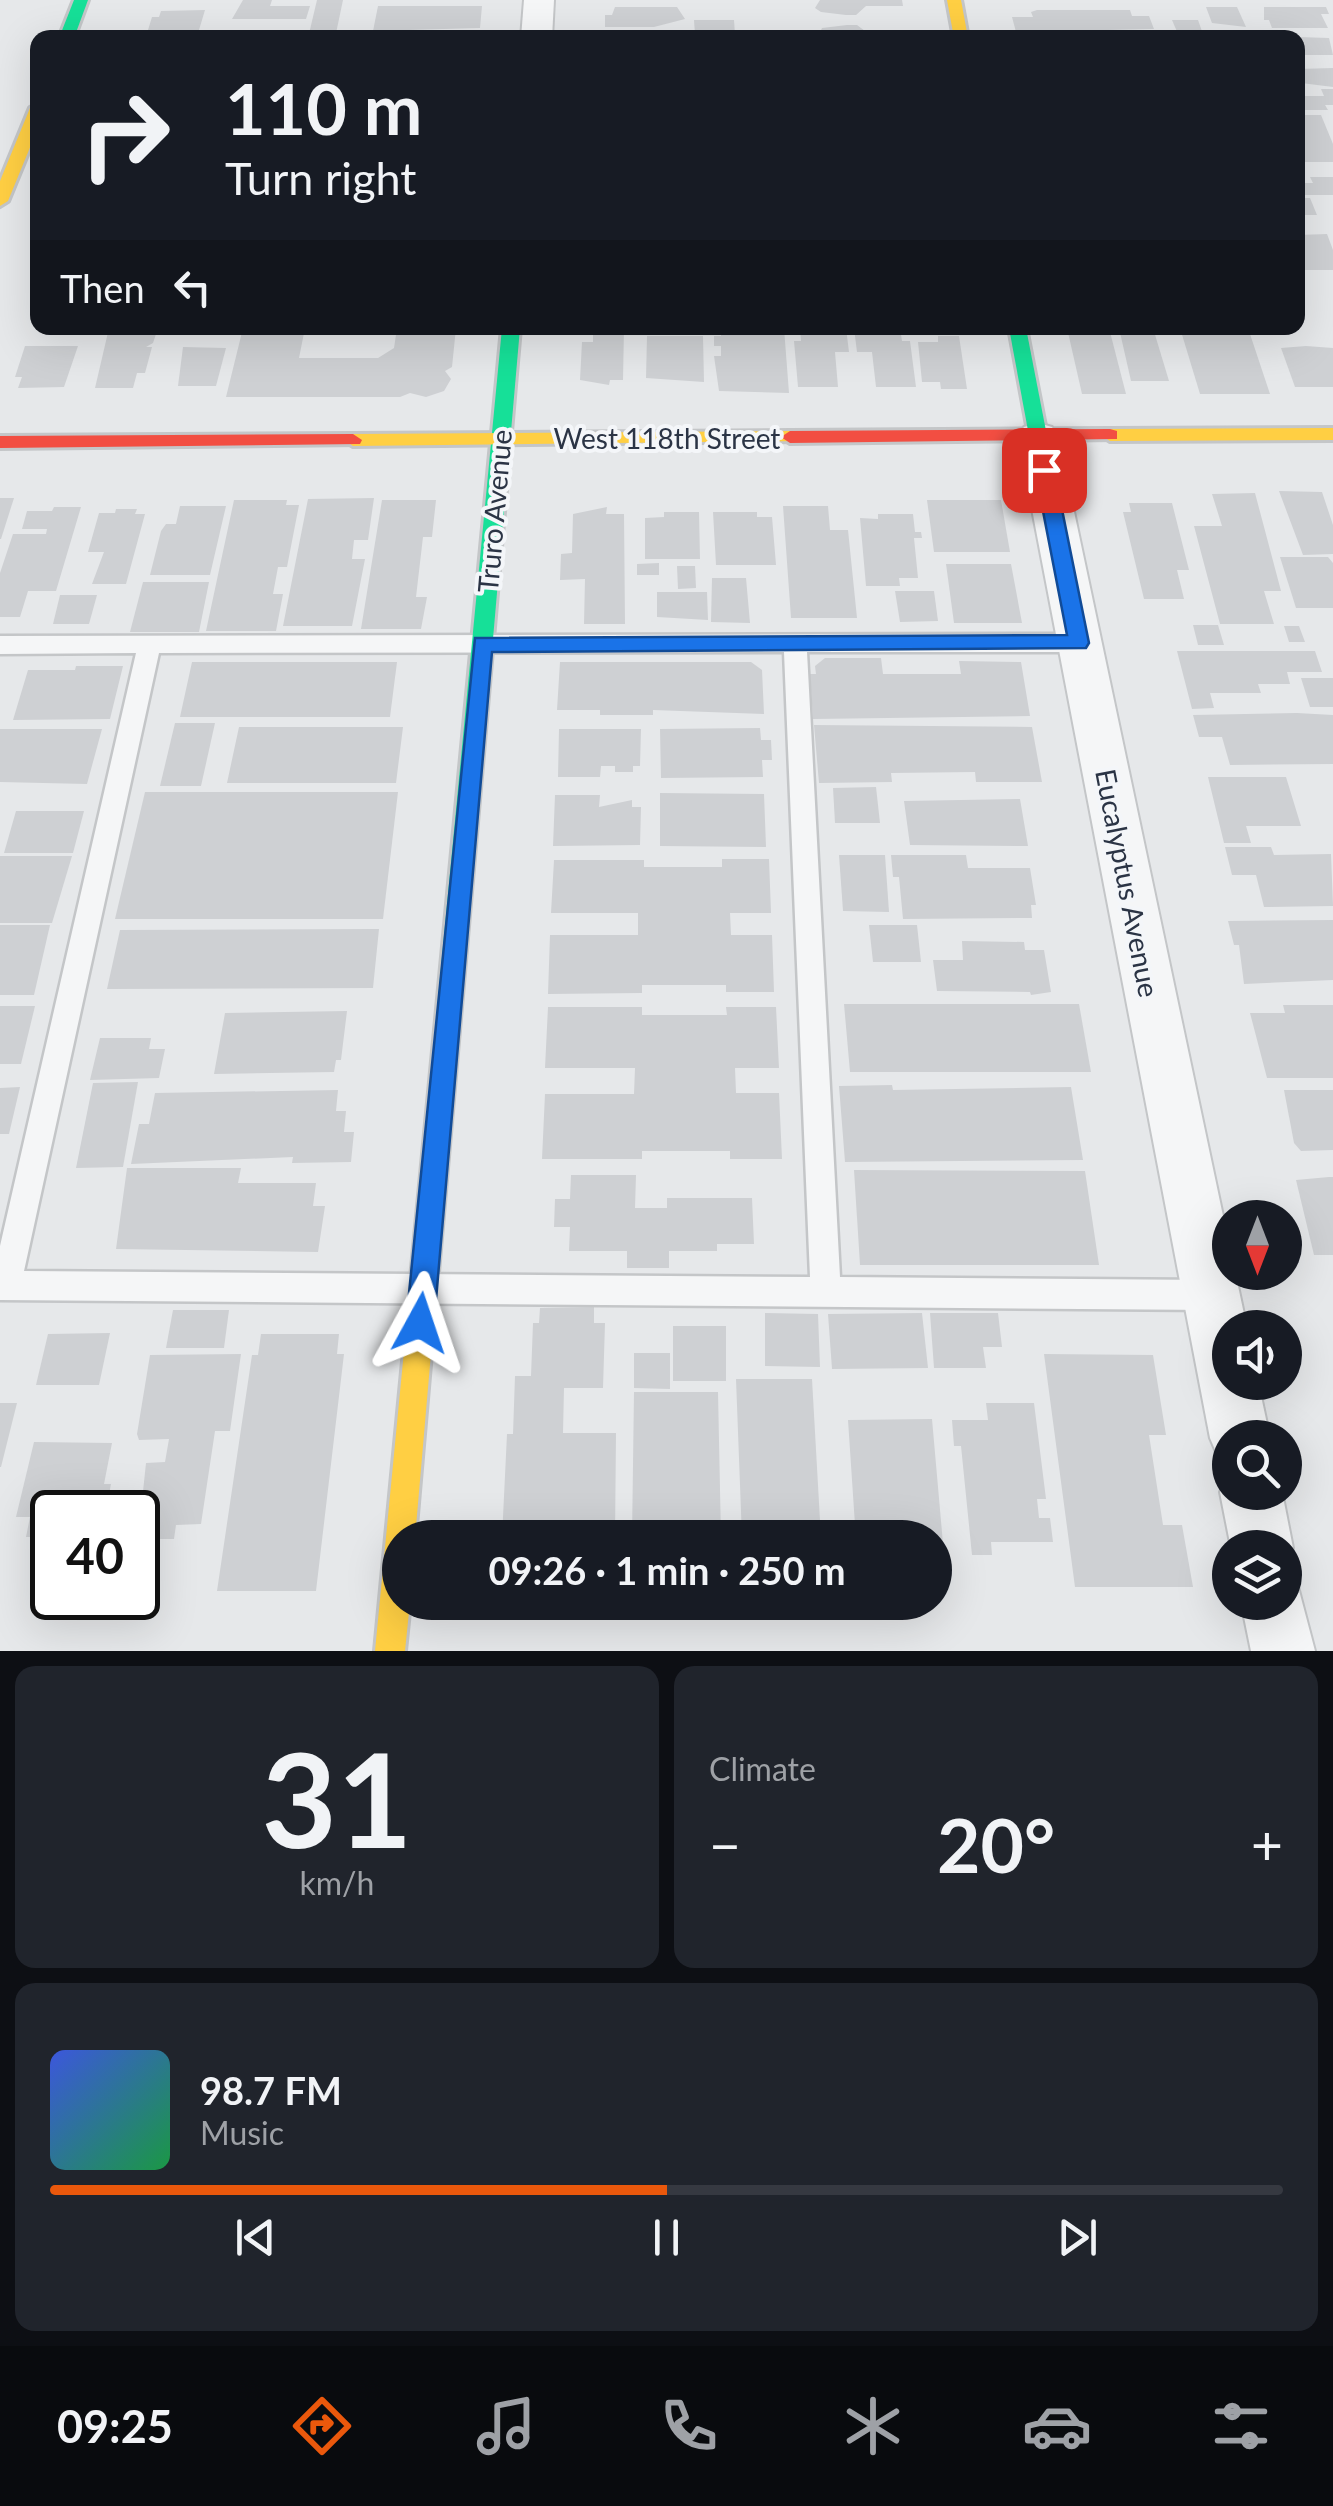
<!DOCTYPE html>
<html lang="en">
<head>
<meta charset="utf-8">
<style>
  body { margin:0; font-family:Lato,sans-serif; background:#20242c; color:#f1f3f6; height:100vh; display:flex; flex-direction:column; font-size:38px; white-space:nowrap }
  * { box-sizing:border-box; margin:0 }
  p { font-size:32px; color:#9ea1a6 }
  .icon { flex:none; width:55px; height:55px; fill:none; stroke:currentColor; stroke-width:2; stroke-linecap:round; stroke-linejoin:round }
  .map { position:relative; height:1651px; overflow:hidden }
  .details { display:flex; flex-direction:column; gap:15px; padding:15px; background:#0d0f14; flex:1 }
  .details>* { flex:none }
  .top-card { position:absolute; left:30px; top:30px; width:1275px; height:305px; border-radius:20px; box-shadow:0 10px 40px #0002; background:#171b24; color:#f1f3f6; overflow:hidden }
  .needle { width:65px; rotate:180deg }
  .buttons { position:absolute; left:1212px; top:1200px; display:grid; gap:20px }
  .buttons a { display:grid; place-items:center; width:90px; height:90px; border-radius:50%; background:#171b24; box-shadow:0 10px 40px #0002; font-size:50px }
  .speed { position:absolute; left:30px; top:1490px; display:flex; gap:20px; font-size:50px; font-weight:700; text-align:center }
  .speed>* { display:grid; place-content:center; width:130px; height:130px; border-radius:50%; background:#171b24; box-shadow:0 10px 40px #0002; line-height:1 }
  .speed .limit { border:5px solid #111; border-radius:15px; background:#fff; color:#111 }
  .pin { position:absolute; display:grid; place-items:center; width:85px; height:85px; color:#fff; margin:-42px; border-radius:20px; box-shadow:0 5px 15px #0006 }
  .me { position:absolute; width:110px; margin:-55px; rotate:5deg; stroke-linejoin:round; filter:drop-shadow(0 0 8px #0008) }
  .turn { display:flex; align-items:center; gap:35px; height:210px; padding:0 30px; font-size:45px }
  .turn .icon { width:130px; height:130px; stroke-width:2.5 }
  .turn b { display:block; font-size:70px; line-height:85px }
  .then { display:flex; align-items:center; height:95px; padding:0 30px; background:#0003; gap:20px; font-size:38px }
  .big { font-size:75px; font-weight:700; line-height:1.1 }
  .details .tile { flex:1; display:flex; flex-direction:column; justify-content:center; gap:15px; min-width:0; padding:0 35px; border-radius:20px; background:#20242c }
  .details .dial { align-items:center; gap:0 }
  .dial b { font-size:130px; line-height:1 }
  .song { display:flex; align-items:center; gap:30px }
  .cover { width:120px; height:120px; border-radius:15px; background:linear-gradient(135deg,hsl(230 70% 55%),hsl(140 70% 35%)) }
  .played { height:10px; border-radius:5px; background:linear-gradient(90deg,#ea580c 50%,#363941 50%) }
  .keys { display:flex; justify-content:space-around; direction:ltr }
  .heat { display:flex; justify-content:space-between; align-items:center; font-size:55px; direction:ltr }
  .details .tiles { flex:1; display:grid; gap:15px; grid-template-columns:1fr 1fr }
  .tile:last-child { grid-column:span 2 }
  .trip { position:absolute; left:382px; top:1520px; width:570px; height:100px; border-radius:50px; background:#171b24; box-shadow:0 10px 40px #0002; font-weight:700; line-height:100px; text-align:center }
  .dock { display:flex; height:160px; justify-content:space-around; align-items:center; background:#090b0e; color:#9ea1a6 }
  .dock .icon { width:70px; height:70px }
  .dock .active { color:#ea580c }
  .dock b { font-size:45px; color:#f1f3f6 }
  .map>svg:first-child { display:block }
  .building { fill:#ced0d3 }
  .lines { fill:none; stroke-linecap:round; stroke-linejoin:round }
  .lane-casing { stroke:#c4c6c8; stroke-width:5 }
  .street-casing { stroke:#c4c6c8; stroke-width:4 }
  .fast-casing { stroke:#c4c6c8; stroke-width:6 }
  .slow-casing { stroke:#c4c6c8; stroke-width:6 }
  .jam-casing { stroke:#c4c6c8; stroke-width:6 }
  .lane { fill:#f5f6f7; fill-rule:evenodd }
  .street { fill:#f5f6f7; fill-rule:evenodd }
  .fast { fill:#16e098; fill-rule:evenodd }
  .slow { fill:#ffcf43; fill-rule:evenodd }
  .jam { fill:#f24e42; fill-rule:evenodd }
  .route { fill:#1a73e8; stroke:#114b97; stroke-width:2.5 }
  .labels { text-anchor:middle; dominant-baseline:central; stroke-width:8; stroke-linejoin:round; paint-order:stroke }
  .street-label { font-size:28px; fill:#2b3445; stroke:#f4f6f9 }
</style>
</head>
<body>
<div class="map">
<svg width="1333" height="1651" viewBox="0 0 1333 1651">
  <rect width="100%" height="100%" fill="#e6e8ea"/>
  <!-- building -->
  <g class="building">
    <polygon points="243,0 272,0 270,6 310,6 306,19 232,19"/>
    <polygon points="317,0 343,0 335,38 308,38"/>
    <polygon points="820,0 902,0 903,6 866,6 856,15 846,15 821,12 815,8"/>
    <polygon points="378,6 482,6 480,28 373,31"/>
    <polygon points="615,7 677,7 685,19 654,27 605,27 605,15 612,15"/>
    <polygon points="1206,7 1237,7 1246,27 1212,23"/>
    <polygon points="1264,7 1326,7 1329,14 1321,14 1328,28 1272,28 1269,20 1264,20"/>
    <polygon points="205,10 199,30 148,30 152,17 159,17 161,11"/>
    <polygon points="1037,10 1130,10 1132,16 1149,16 1154,29 1016,32 1012,17 1033,17 1031,12"/>
    <polygon points="694,20 734,20 735,34 695,35"/>
    <polygon points="1172,20 1198,20 1203,34 1178,34"/>
    <polygon points="847,25 857,25 869,34 908,34 909,38 818,37 822,28"/>
    <polygon points="149,32 201,32 200,38 147,38"/>
    <polygon points="1298,37 1329,38 1333,55 1298,55"/>
    <polygon points="1333,68 1333,87 1301,83 1298,73 1298,69"/>
    <polygon points="1321,89 1333,89 1333,105 1325,105 1328,110 1298,110 1298,90 1305,96 1324,96"/>
    <polygon points="1298,115 1321,115 1333,144 1333,162 1298,162"/>
    <polygon points="1310,177 1333,177 1333,195 1298,195 1298,183 1313,183"/>
    <polygon points="1298,198 1310,198 1317,215 1298,215"/>
    <polygon points="1327,234 1333,250 1333,270 1300,270 1298,235"/>
    <polygon points="109,328 156,334 153,343 146,347 152,347 145,373 137,373 133,388 95,388"/>
    <polygon points="243,328 305,328 299,358 378,358 394,348 397,328 456,328 452,367 445,371 451,379 444,391 426,397 410,393 400,397 226,397"/>
    <polygon points="593,328 624,328 623,380 610,380 609,385 580,380 582,342 593,342"/>
    <polygon points="721,328 784,328 789,393 719,391 714,356 721,356 721,346 714,346 714,336 721,336"/>
    <polygon points="800,328 846,328 849,352 835,352 838,387 798,387 794,341 801,341"/>
    <polygon points="854,328 900,328 902,341 910,341 916,387 876,387 872,352 857,352"/>
    <polygon points="1067,328 1109,328 1126,394 1082,394"/>
    <polygon points="1119,328 1153,328 1169,381 1131,381"/>
    <polygon points="1180,328 1248,328 1270,394 1200,394"/>
    <polygon points="647,336 703,336 704,382 646,378"/>
    <polygon points="938,336 959,336 967,389 941,389 940,382 922,382 918,342 938,342"/>
    <polygon points="25,346 78,346 64,387 18,388 22,377 15,377"/>
    <polygon points="1306,346 1333,348 1333,387 1295,387 1281,348"/>
    <polygon points="183,347 226,348 216,386 178,386"/>
    <polygon points="1279,491 1322,492 1333,525 1333,554 1303,555"/>
    <polygon points="1255,493 1281,591 1264,591 1274,624 1220,624 1194,526 1222,526 1212,494"/>
    <polygon points="0,498 14,498 1,539 0,539"/>
    <polygon points="374,498 368,540 354,540 352,559 365,559 352,626 283,626 308,499"/>
    <polygon points="234,500 287,500 286,505 299,505 287,567 278,567 273,594 283,594 276,631 206,631"/>
    <polygon points="382,500 436,500 432,537 423,537 416,597 427,597 421,629 361,629"/>
    <polygon points="927,500 1001,500 1010,552 934,552"/>
    <polygon points="1129,503 1172,503 1189,570 1177,570 1184,599 1144,599 1123,512 1131,512"/>
    <polygon points="180,506 226,506 210,575 150,575 161,531 166,524 176,524"/>
    <polygon points="783,506 828,506 830,530 848,530 857,618 791,618"/>
    <polygon points="54,507 81,507 56,591 28,591 20,617 0,617 0,573 13,534 46,534 47,529 22,529 27,511 52,511"/>
    <polygon points="607,507 606,514 624,514 625,624 584,624 585,579 560,580 561,554 572,553 573,514"/>
    <polygon points="116,509 137,509 135,514 145,514 126,584 92,584 104,552 88,552 99,513 115,513"/>
    <polygon points="664,512 699,512 700,559 645,559 645,518 664,517"/>
    <polygon points="713,512 757,512 757,517 772,517 776,565 716,565"/>
    <polygon points="878,514 913,514 915,532 921,532 922,538 914,538 918,578 899,578 900,586 866,586 860,518 878,519"/>
    <polygon points="1280,557 1328,557 1333,563 1333,608 1296,608"/>
    <polygon points="659,563 659,575 637,575 637,564"/>
    <polygon points="946,564 1011,564 1022,623 954,623"/>
    <polygon points="677,566 695,566 696,588 678,589"/>
    <polygon points="712,578 746,578 750,623 711,622"/>
    <polygon points="143,582 209,582 199,632 130,632"/>
    <polygon points="895,591 934,591 938,621 900,622"/>
    <polygon points="657,592 707,592 708,620 657,617"/>
    <polygon points="60,595 97,595 89,624 53,624"/>
    <polygon points="1193,625 1218,625 1224,645 1198,645"/>
    <polygon points="1284,626 1299,626 1305,642 1289,642"/>
    <polygon points="1177,651 1315,651 1322,672 1287,672 1290,684 1258,684 1261,693 1210,693 1214,708 1192,709"/>
    <polygon points="825,658 881,658 883,674 961,674 959,661 1021,662 1030,716 813,719 810,674 816,674 815,666"/>
    <polygon points="192,662 397,662 390,717 180,717"/>
    <polygon points="560,662 751,662 762,670 764,714 653,710 653,715 600,715 600,710 557,710"/>
    <polygon points="76,666 123,666 110,719 13,720 28,670 75,670"/>
    <polygon points="1301,678 1333,678 1333,707 1310,707"/>
    <polygon points="1297,713 1333,715 1333,764 1230,765 1222,737 1199,737 1193,715"/>
    <polygon points="175,723 215,723 201,786 160,786"/>
    <polygon points="814,725 1032,727 1042,782 976,782 975,772 891,773 892,782 819,783"/>
    <polygon points="239,727 403,727 396,783 227,783"/>
    <polygon points="760,728 761,740 771,740 772,760 762,760 763,777 661,778 660,729"/>
    <polygon points="0,729 102,729 87,784 0,782"/>
    <polygon points="559,729 641,729 640,766 633,766 633,772 615,772 615,766 601,766 600,777 558,777"/>
    <polygon points="1208,777 1286,777 1301,826 1246,826 1251,843 1224,843"/>
    <polygon points="876,787 880,823 835,823 833,788"/>
    <polygon points="145,792 398,792 383,919 115,919"/>
    <polygon points="660,793 764,794 766,847 660,846"/>
    <polygon points="555,795 600,795 599,807 632,800 632,807 641,807 640,845 553,846"/>
    <polygon points="1020,799 1028,846 910,845 904,801"/>
    <polygon points="16,811 84,811 73,853 4,853"/>
    <polygon points="1225,847 1271,847 1274,855 1331,854 1333,906 1264,907 1256,875 1232,875"/>
    <polygon points="839,855 885,855 889,912 843,911"/>
    <polygon points="891,855 966,855 968,868 1030,868 1036,905 1031,905 1032,918 903,919 899,877 893,877"/>
    <polygon points="0,856 72,856 52,923 0,923"/>
    <polygon points="722,859 769,859 771,913 730,913 731,935 772,935 774,992 726,992 726,985 642,985 642,993 548,994 550,935 638,935 638,913 551,913 554,860 644,860 644,867 722,867"/>
    <polygon points="1333,920 1333,980 1244,984 1239,945 1234,945 1228,921"/>
    <polygon points="0,925 50,925 34,995 0,995"/>
    <polygon points="869,925 917,925 921,962 873,962"/>
    <polygon points="379,929 373,988 107,989 120,930"/>
    <polygon points="962,941 1024,942 1025,950 1044,950 1051,992 1031,995 1030,992 937,991 933,960 963,960"/>
    <polygon points="844,1004 1079,1004 1091,1072 850,1072"/>
    <polygon points="1283,1005 1333,1005 1333,1078 1267,1078 1250,1013 1285,1013"/>
    <polygon points="0,1006 35,1006 21,1064 0,1064"/>
    <polygon points="548,1007 642,1007 642,1015 727,1015 726,1007 776,1007 779,1068 735,1068 736,1093 779,1093 782,1159 730,1159 730,1151 642,1151 642,1159 542,1159 545,1094 634,1094 635,1068 545,1068"/>
    <polygon points="347,1011 341,1060 336,1060 334,1072 214,1074 225,1013"/>
    <polygon points="100,1038 151,1038 149,1049 165,1049 159,1078 90,1080"/>
    <polygon points="138,1082 123,1167 76,1168 93,1083"/>
    <polygon points="892,1085 893,1090 1071,1087 1083,1160 845,1162 839,1086"/>
    <polygon points="20,1087 9,1134 0,1134 0,1088"/>
    <polygon points="338,1090 336,1111 346,1111 344,1132 354,1132 351,1162 292,1163 293,1157 131,1164 139,1124 149,1124 155,1093"/>
    <polygon points="1284,1090 1333,1090 1333,1150 1301,1151 1294,1143"/>
    <polygon points="127,1168 241,1168 238,1183 316,1183 313,1206 325,1206 318,1252 116,1249"/>
    <polygon points="854,1170 1085,1171 1099,1265 860,1265"/>
    <polygon points="571,1175 636,1175 635,1208 667,1208 667,1198 752,1198 754,1244 717,1244 717,1251 669,1251 669,1268 627,1268 627,1251 569,1251 570,1227 554,1227 555,1199 570,1199"/>
    <polygon points="1329,1177 1333,1177 1333,1255 1314,1255 1296,1180"/>
    <polygon points="594,1307 594,1323 605,1323 603,1388 564,1388 563,1433 616,1433 615,1538 502,1538 507,1434 513,1434 515,1376 531,1376 533,1323 539,1323 540,1308"/>
    <polygon points="173,1310 229,1310 224,1348 166,1348"/>
    <polygon points="765,1313 818,1314 820,1367 765,1366"/>
    <polygon points="922,1313 928,1368 832,1369 828,1314"/>
    <polygon points="930,1313 998,1313 1002,1347 983,1347 986,1368 934,1368"/>
    <rect x="673" y="1326" width="53" height="55"/>
    <polygon points="110,1333 99,1385 36,1385 48,1334"/>
    <polygon points="261,1334 339,1334 337,1354 344,1354 316,1591 217,1591 252,1355 258,1355"/>
    <polygon points="634,1353 670,1353 670,1389 634,1388"/>
    <polygon points="241,1354 230,1431 215,1431 201,1524 176,1525 174,1539 138,1539 146,1463 165,1462 169,1439 139,1440 137,1434 150,1355"/>
    <polygon points="1044,1354 1153,1355 1166,1435 1149,1435 1163,1525 1182,1525 1193,1587 1075,1587"/>
    <polygon points="736,1379 812,1379 821,1538 742,1538"/>
    <polygon points="634,1392 718,1392 721,1538 632,1538"/>
    <polygon points="0,1403 17,1403 1,1467 0,1467"/>
    <polygon points="986,1403 1034,1403 1046,1499 1037,1499 1039,1518 1050,1518 1053,1542 991,1542 992,1555 972,1555 961,1446 954,1446 952,1420 988,1420"/>
    <polygon points="932,1419 944,1555 935,1555 935,1538 882,1538 881,1525 855,1525 848,1420"/>
    <polygon points="34,1442 112,1443 104,1484 111,1484 106,1511 52,1512 52,1537 26,1537 30,1517 16,1517"/>
  </g>
  <g class="lines">
    <!-- lane casing -->
    <g class="lane-casing">
      <path id="lane" d="M1079,634L1090,643L1079,652H807L840,1277L1211,1280L1222,1285L1226,1295L1222,1305L1211,1310L0,1300V1246L136,653L0,654V636ZM784,652L810,1277L24,1271L159,653Z"/>
    </g>
    <!-- street casing -->
    <g class="street-casing">
      <g id="street">
        <polygon points="524,0 554,0 552,38 521,38"/>
        <polygon points="1038,423 1052,427 1058,436 1230,1249 1230,1272 1235,1272 1247,1328 1230,1328 1230,1382 1258,1382 1270,1438 1230,1438 1230,1464 1219,1459 1210,1438 1018,436 1024,427"/>
        <polygon points="1229,1470 1230,1492 1282,1492 1293,1548 1285,1568 1285,1548 1231,1548 1220,1492"/>
        <polygon points="1285,1575 1296,1579 1315,1651 1251,1651 1241,1602 1285,1602"/>
      </g>
    </g>
    <!-- fast casing -->
    <g class="fast-casing">
      <g id="fast">
        <polygon points="74,0 88,0 74,38 59,38"/>
        <polygon points="502,328 520,328 459,1030 456,1038 447,1041 438,1038 435,1030"/>
        <polygon points="1009,328 1026,328 1047,436 1045,440 1038,442 1029,436"/>
      </g>
    </g>
    <!-- slow casing -->
    <g class="slow-casing">
      <g id="slow">
        <polygon points="947,0 961,0 968,38 954,38"/>
        <polygon points="38,104 38,128 8,201 0,206 0,181 30,108"/>
        <polygon points="1333,428 1333,440 1110,441 1101,435 1110,429"/>
        <polygon points="790,431 797,433 797,441 353,446 344,440 353,434"/>
        <polygon points="447,1019 456,1022 459,1030 415,1538 400,1538 400,1602 410,1602 405,1651 375,1651 435,1030 438,1022"/>
      </g>
    </g>
    <!-- jam casing -->
    <g class="jam-casing">
      <g id="jam">
        <polygon points="1110,429 1117,431 1117,439 790,443 781,437 790,431"/>
        <polygon points="353,434 362,440 360,444 0,448 0,436"/>
      </g>
    </g>
    <!-- lane -->
    <use href="#lane" class="lane"/>
    <!-- street -->
    <use href="#street" class="street"/>
    <!-- fast -->
    <use href="#fast" class="fast"/>
    <!-- slow -->
    <use href="#slow" class="slow"/>
    <!-- jam -->
    <use href="#jam" class="jam"/>
  </g>
  <!-- route -->
  <polygon class="route" points="1044,464 1054,470 1089,643 1086,648 492,652 434,1323 430,1332 420,1336 410,1332 406,1323 475,638 1067,635 1035,470"/>
  <g class="labels">
    <!-- street labels -->
    <g class="street-label">
      <text x="667" y="438">West 118th Street</text>
      <text transform="translate(494 511) rotate(-85)">Truro Avenue</text>
      <text transform="translate(1128 883) rotate(79)">Eucalyptus Avenue</text>
    </g>
  </g>
</svg>
<div class="buttons">
<a><svg class="needle" viewBox="-14 -14 28 28"><path d="M0-13l5 13h-10z" fill="#e53935"/><path d="M0 13l5-13h-10z" fill="#9ea1a6"/></svg></a>
<a><svg class="icon" aria-label="sound" viewBox="0 0 24 24"><path d="M4 9h4l5-4v14l-5-4H4zM17 9q2 3 0 6"/></svg></a>
<a><svg class="icon" aria-label="search" viewBox="0 0 24 24"><circle cx="10" cy="10" r="6"/><path d="M15 15l6 6"/></svg></a>
<a><svg class="icon" aria-label="layers" viewBox="0 0 24 24"><path d="M12 4l9 5-9 5-9-5zM3 14l9 5 9-5"/></svg></a>
</div>
<div class="speed"><div class="limit">40</div></div>
<div class="pin" style="left:1044px;top:470px;background:#d93025"><svg class="icon" aria-label="arrive" viewBox="0 0 24 24"><path d="M6 21V4h12l-3 4 3 4H6"/></svg></div>
<svg class="me" style="left:420px;top:1323px" viewBox="-20 -20 40 40"><path d="M0-17L14 15 0 8-14 15z" fill="#1a73e8" stroke="#fff" stroke-width="4"/></svg>
<div class="trip">09:26 · 1 min · 250 m</div>
<div class="top-card">
<div class="turn"><svg class="icon" aria-label="right" viewBox="0 0 24 24"><path d="M7 20v-9h11M14 6l5 5-5 5"/></svg><div><b>110 m</b>Turn right</div></div>
<div class="then">Then<svg class="icon" aria-label="left" viewBox="0 0 24 24"><path d="M17 20v-9H6M10 6l-5 5 5 5"/></svg></div>
</div>
</div>
<section class="details">
<div class="tiles">
<div class="tile dial"><b>31</b><p>km/h</p></div>
<div class="tile"><p>Climate</p>
<div class="heat"><a>−</a><b class="big">20°</b><a>+</a></div>
</div>
<div class="tile">
<div class="song"><i class="cover"></i><div><b>98.7 FM</b><p>Music</p></div></div>
<div class="played"></div>
<div class="keys"><svg class="icon" aria-label="previous" viewBox="0 0 24 24"><path d="M18 5L8 12l10 7zM5 5v14"/></svg><svg class="icon" aria-label="pause" viewBox="0 0 24 24"><path d="M8 5v14M16 5v14"/></svg><svg class="icon" aria-label="next" viewBox="0 0 24 24"><path d="M6 5l10 7-10 7zM19 5v14"/></svg></div>
</div>
</div>
</section>
<nav class="dock">
<b>09:25</b>
<svg class="icon active" aria-label="directions" viewBox="0 0 24 24"><path d="M12 3l9 9-9 9-9-9zM9 14v-3h6M13 9l2 2-2 2"/></svg>
<svg class="icon" aria-label="music" viewBox="0 0 24 24"><path d="M9 18V5l10-2v13"/><circle cx="6" cy="18" r="3"/><circle cx="16" cy="16" r="3"/></svg>
<svg class="icon" aria-label="phone" viewBox="0 0 24 24"><path d="M5 4h4l2 5-3 2q2 4 5 5l2-3 5 2v4C11 20 4 13 5 4z"/></svg>
<svg class="icon" aria-label="climate" viewBox="0 0 24 24"><path d="M12 3v18M4 7l16 10M4 17L20 7"/></svg>
<svg class="icon" aria-label="car" viewBox="0 0 24 24"><path d="M5 17H2v-5l4-1 3-4h7l3 4 3 1v5h-3M9 17h6M6 11h13"/><circle cx="7" cy="17" r="2"/><circle cx="17" cy="17" r="2"/></svg>
<svg class="icon" aria-label="filters" viewBox="0 0 24 24"><path d="M4 7h16M4 17h16"/><circle cx="9" cy="7" r="2"/><circle cx="15" cy="17" r="2"/></svg>
</nav>
</body>
</html>
